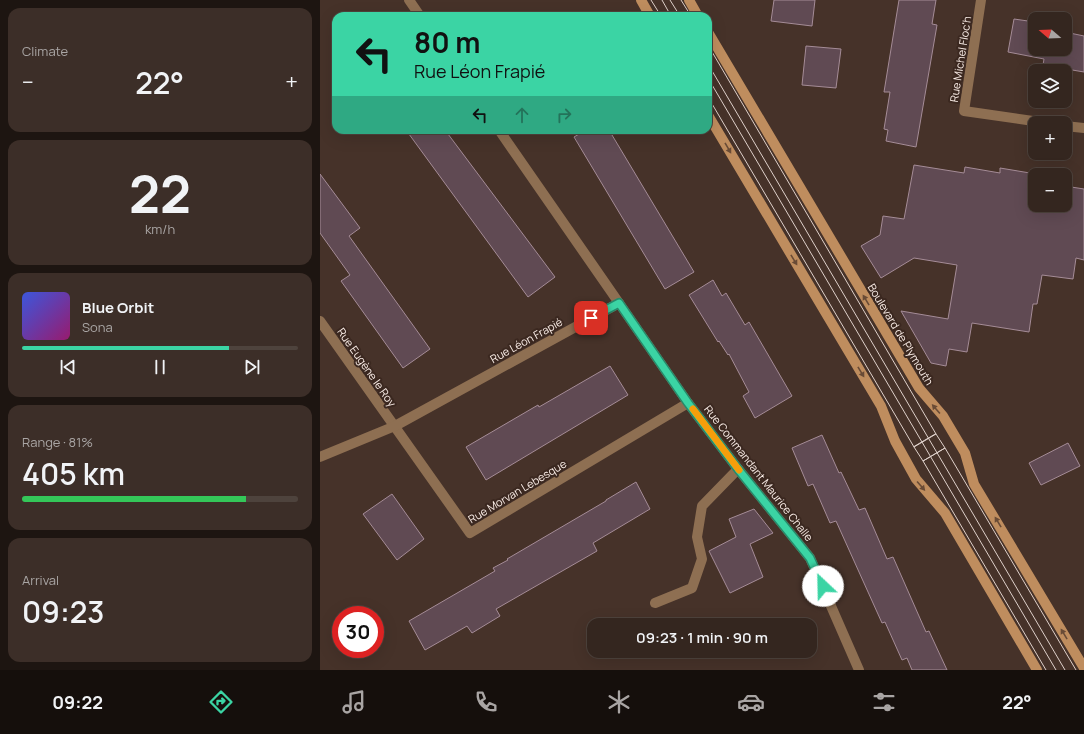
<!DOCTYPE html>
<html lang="en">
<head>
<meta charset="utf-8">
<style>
  body { margin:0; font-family:Manrope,sans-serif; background:#3c2e28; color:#f1f3f6; height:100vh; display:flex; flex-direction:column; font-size:15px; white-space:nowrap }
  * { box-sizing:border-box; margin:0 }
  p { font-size:13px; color:#a9a5a4 }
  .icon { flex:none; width:22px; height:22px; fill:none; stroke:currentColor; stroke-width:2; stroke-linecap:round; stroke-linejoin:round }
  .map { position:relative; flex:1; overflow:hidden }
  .panel { display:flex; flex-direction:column; gap:8px; padding:8px; background:#1d1511; width:320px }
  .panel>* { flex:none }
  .banner { position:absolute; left:12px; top:12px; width:380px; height:122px; border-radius:12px; box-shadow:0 4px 16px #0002,0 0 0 1px #4e433d; background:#3bd4a4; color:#111; overflow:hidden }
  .needle { width:26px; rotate:289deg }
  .buttons { position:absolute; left:708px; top:12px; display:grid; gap:8px }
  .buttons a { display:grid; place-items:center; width:44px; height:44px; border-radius:8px; background:#34261f; box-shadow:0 4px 16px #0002,0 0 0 1px #4e433d; font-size:20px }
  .speed { position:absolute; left:12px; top:606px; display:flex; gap:8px; font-size:20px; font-weight:700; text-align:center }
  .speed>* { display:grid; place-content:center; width:52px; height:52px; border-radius:50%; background:#34261f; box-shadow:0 4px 16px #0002,0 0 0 1px #4e433d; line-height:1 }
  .speed .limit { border:6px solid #d22; background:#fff; color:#111 }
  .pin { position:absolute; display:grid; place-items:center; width:34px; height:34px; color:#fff; margin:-17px; border-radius:8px; box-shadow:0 2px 6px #0006 }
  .me { position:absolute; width:44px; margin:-22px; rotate:336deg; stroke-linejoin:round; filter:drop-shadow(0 0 3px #0008) }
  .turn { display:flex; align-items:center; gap:14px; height:84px; padding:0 16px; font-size:18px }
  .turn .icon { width:52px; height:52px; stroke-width:2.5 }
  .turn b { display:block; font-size:28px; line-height:34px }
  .lanes { display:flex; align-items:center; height:38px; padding:0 16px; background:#0003; justify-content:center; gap:20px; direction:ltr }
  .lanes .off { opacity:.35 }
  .big { font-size:30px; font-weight:600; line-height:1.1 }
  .panel .widget { flex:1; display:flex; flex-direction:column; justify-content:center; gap:6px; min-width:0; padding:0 14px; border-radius:12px; background:#3c2e28 }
  .panel .dial { align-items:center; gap:0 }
  .dial b { font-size:52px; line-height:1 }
  .song { display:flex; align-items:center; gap:12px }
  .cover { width:48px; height:48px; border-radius:6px; background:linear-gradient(135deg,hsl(230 70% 55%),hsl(320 70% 35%)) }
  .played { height:4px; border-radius:2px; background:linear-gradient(90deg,#3bd4a4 75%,#4e433d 75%) }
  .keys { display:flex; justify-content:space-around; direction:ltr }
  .heat { display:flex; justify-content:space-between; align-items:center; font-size:22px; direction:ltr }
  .charge { height:6px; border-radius:3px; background:linear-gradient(90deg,#34c759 81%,#4e433d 0) }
  .trip { position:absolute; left:267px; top:618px; width:230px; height:40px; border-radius:12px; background:#34261f; box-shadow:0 4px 16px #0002,0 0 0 1px #4e433d; font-weight:600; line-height:40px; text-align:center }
  .tabs { display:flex; height:64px; justify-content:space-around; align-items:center; background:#150f0c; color:#a9a5a4 }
  .tabs .icon { width:28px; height:28px }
  .tabs .selected { color:#3bd4a4 }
  .tabs b { font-size:18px; color:#f1f3f6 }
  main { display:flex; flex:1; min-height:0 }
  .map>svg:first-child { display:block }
  .building { fill:#604a53; stroke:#a58c97 }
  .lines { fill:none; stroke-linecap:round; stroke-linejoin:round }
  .minor { stroke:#8e6f52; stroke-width:10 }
  .secondary { stroke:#bf8d5e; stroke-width:10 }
  .tram { stroke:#dfd1cb; stroke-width:1 }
  .oneway { fill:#694b36 }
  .route-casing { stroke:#268a6b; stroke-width:10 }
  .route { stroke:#3bd4a4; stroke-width:7 }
  .slow { stroke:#f59e0b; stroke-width:7 }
  .labels { text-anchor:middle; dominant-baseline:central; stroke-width:4; stroke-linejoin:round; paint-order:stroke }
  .street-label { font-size:11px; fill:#faede7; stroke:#3b2820 }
</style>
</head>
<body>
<main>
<section class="panel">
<div class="widget"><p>Climate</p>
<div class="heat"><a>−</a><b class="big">22°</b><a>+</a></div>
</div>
<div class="widget dial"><b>22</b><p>km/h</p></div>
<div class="widget">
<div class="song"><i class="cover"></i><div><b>Blue Orbit</b><p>Sona</p></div></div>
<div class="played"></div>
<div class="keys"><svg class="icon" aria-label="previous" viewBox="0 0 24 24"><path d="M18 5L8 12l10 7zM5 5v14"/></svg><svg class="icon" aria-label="pause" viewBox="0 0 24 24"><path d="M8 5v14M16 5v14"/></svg><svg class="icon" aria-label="next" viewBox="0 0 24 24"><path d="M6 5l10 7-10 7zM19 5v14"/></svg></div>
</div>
<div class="widget"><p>Range · 81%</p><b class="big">405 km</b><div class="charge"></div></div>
<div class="widget"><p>Arrival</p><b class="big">09:23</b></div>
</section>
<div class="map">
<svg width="764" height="670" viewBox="0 0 764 670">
  <rect width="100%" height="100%" fill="#463229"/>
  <!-- building -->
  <g class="building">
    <polygon points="454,0 495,0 492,26 451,21"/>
    <polygon points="579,0 616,0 612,24 617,25 596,147 566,141 568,130 564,129 570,92 564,92"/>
    <polygon points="694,19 715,22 715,49 745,49 745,32 764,36 764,72 723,65 724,59 688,52"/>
    <polygon points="486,46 521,49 516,88 482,85"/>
    <polygon points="86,130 125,130 235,277 208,297"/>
    <polygon points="266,130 289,130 374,272 345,289 254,137"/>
    <polygon points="594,165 644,173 645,167 680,173 680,168 716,174 715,181 715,205 745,205 745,186 764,189 764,260 756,258 753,279 722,275 717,304 713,304 709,332 652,323 647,352 629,349 626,366 611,363 581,311 628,319 637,265 594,258 561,278 541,246 560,235 563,216 584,219"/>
    <polygon points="0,174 40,228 29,236 110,349 83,368 21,281 30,275 0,233"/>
    <polygon points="393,280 402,296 406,293 425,325 429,322 472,396 435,418 423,396 429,392 409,354 408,355 399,341 398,342 369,295"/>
    <polygon points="290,366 308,395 166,480 146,447 218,405 219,407"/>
    <polygon points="502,435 519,473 521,472 539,510 545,508 567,559 573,557 606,632 609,631 627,670 592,670 587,658 582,660 565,622 562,623 516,521 510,523 493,484 488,486 472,448"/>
    <polygon points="748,443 760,466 721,485 709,463"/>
    <polygon points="316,482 330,509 273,543 277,551 176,609 180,616 152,633 147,626 105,650 89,621 175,571 173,568 188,560 187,559 286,501 286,500"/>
    <polygon points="72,494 104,539 77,560 43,514"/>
    <polygon points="434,509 453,533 430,544 443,577 410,593 389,551 416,537 409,519"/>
  </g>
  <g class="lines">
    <!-- minor -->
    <g class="minor">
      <polyline points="89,0 100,16"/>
      <polyline points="661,0 644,111 727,123"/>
      <polyline points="745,126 764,128"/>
      <polyline points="299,303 368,403 418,469 490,558 539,670"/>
      <polyline points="0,321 150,533 368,403"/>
      <polyline points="0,457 75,426 299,303 179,130"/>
      <polyline points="335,603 372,588 382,559 377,537 382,506 418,469"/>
    </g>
    <!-- secondary -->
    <g class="secondary">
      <polyline points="321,0 330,16"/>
      <polyline points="369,0 378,16"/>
      <polyline points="388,32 599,388 623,416 645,453 654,484 764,668"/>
      <polyline points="388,115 561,406 575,441 596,479 625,513 717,670"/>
    </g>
    <!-- tram -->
    <g class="tram">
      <polyline points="331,0 341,16"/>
      <polyline points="342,0 351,16"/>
      <polyline points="350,0 360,16"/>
      <polyline points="361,0 371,16"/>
      <polyline points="388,45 616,434 594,447 388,97"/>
      <polyline points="388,64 745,670"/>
      <polyline points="388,78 736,670"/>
      <polygon points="616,434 625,448 603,461 594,447"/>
      <polyline points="726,670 603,461 625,448 756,670"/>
    </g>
  </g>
  <!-- one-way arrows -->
  <defs><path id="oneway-solid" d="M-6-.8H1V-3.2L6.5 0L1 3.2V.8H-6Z"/></defs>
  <g class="oneway">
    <use href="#oneway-solid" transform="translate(408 148) rotate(60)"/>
    <use href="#oneway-solid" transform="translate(474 260) rotate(59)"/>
    <use href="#oneway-solid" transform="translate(546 300) rotate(-121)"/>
    <use href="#oneway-solid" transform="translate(541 372) rotate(59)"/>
    <use href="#oneway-solid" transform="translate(616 409) rotate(-131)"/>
    <use href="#oneway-solid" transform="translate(601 486) rotate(49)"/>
    <use href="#oneway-solid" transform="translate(678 522) rotate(-121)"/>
    <use href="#oneway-solid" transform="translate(744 634) rotate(-121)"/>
  </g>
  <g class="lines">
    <!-- route casing -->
    <g class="route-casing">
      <polyline id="route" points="271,318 299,303 368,403 418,469 490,558 503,586"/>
    </g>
    <!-- route -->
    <use href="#route" class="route"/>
    <!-- slow -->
    <polyline class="slow" points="373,409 419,470"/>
  </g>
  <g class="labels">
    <!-- street labels -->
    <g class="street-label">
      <text transform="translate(640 59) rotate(-81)">Rue Michel Floc'h</text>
      <text transform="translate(581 334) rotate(59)">Boulevard de Plymouth</text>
      <text transform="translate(206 340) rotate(-29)">Rue Léon Frapié</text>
      <text transform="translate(47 367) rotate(55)">Rue Eugène le Roy</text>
      <text transform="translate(439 473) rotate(52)">Rue Commandant Maurice Challe</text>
      <text transform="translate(197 491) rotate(-31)">Rue Morvan Lebesque</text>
    </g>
  </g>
</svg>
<div class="buttons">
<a><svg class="needle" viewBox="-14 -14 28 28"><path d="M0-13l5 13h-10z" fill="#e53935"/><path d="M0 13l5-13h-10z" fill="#a9a5a4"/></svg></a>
<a><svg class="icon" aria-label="layers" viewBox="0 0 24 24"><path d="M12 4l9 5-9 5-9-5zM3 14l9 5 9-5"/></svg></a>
<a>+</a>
<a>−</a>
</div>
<div class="speed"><div class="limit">30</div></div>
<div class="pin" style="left:271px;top:318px;background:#d93025"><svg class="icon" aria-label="arrive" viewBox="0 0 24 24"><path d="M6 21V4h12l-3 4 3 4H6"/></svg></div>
<svg class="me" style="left:503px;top:586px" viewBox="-20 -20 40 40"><circle r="19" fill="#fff"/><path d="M0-13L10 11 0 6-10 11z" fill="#3bd4a4"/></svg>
<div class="trip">09:23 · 1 min · 90 m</div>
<div class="banner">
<div class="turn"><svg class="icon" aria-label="left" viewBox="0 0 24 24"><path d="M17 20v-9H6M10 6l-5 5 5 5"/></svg><div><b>80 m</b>Rue Léon Frapié</div></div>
<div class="lanes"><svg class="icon" aria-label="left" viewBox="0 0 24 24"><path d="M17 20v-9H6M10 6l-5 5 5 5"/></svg><svg class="icon off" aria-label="ahead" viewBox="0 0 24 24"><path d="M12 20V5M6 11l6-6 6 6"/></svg><svg class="icon off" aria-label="right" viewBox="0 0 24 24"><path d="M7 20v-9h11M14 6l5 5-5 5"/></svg></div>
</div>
</div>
</main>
<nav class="tabs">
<b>09:22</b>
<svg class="icon selected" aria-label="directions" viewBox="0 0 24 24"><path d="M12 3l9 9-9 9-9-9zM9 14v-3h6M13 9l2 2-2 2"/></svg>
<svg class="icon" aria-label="music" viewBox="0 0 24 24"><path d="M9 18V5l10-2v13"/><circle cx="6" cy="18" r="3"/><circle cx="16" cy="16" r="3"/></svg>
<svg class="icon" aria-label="phone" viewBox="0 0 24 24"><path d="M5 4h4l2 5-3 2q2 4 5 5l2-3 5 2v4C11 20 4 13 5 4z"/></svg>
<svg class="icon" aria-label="climate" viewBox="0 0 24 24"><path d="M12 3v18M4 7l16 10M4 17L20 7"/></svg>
<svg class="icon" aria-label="car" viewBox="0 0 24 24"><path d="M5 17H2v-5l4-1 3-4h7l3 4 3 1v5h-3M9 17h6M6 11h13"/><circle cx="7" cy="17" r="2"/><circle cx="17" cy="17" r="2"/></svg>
<svg class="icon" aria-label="filters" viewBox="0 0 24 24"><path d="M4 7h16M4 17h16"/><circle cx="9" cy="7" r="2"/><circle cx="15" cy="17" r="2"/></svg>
<b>22°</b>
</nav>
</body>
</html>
